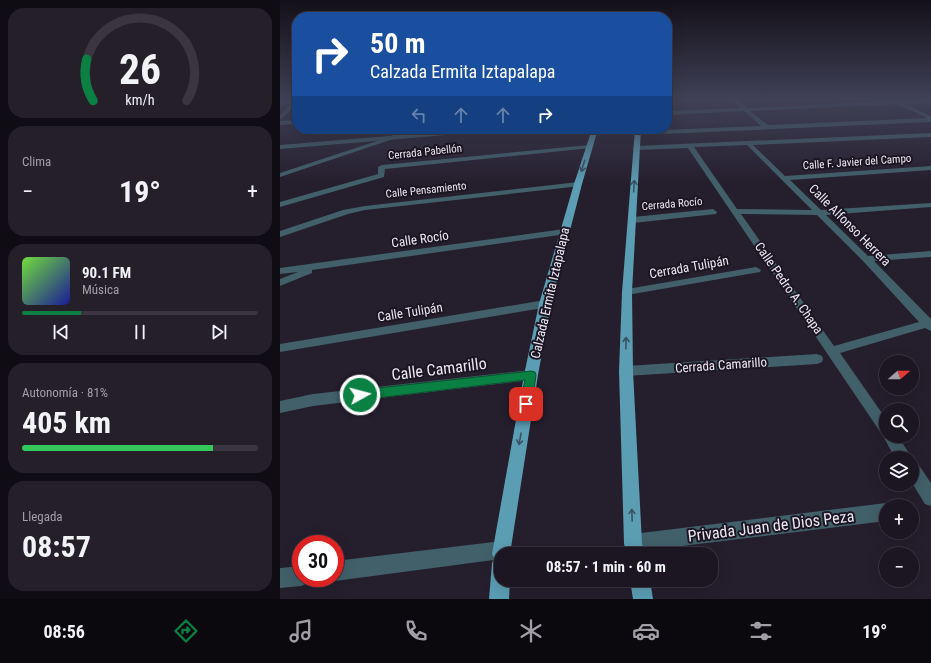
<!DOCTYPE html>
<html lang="es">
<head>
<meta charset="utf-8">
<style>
  body { margin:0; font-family:"Roboto Condensed",sans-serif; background:#251f2a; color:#f1f3f6; height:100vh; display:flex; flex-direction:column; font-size:15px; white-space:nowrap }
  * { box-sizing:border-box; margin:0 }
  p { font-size:13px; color:#a09fa5 }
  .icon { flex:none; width:22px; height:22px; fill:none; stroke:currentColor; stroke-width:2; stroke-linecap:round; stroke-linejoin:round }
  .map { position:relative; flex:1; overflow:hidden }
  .side { display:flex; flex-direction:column; gap:8px; padding:8px; background:#0f0c13; width:280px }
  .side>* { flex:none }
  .guide { position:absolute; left:12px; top:12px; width:380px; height:122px; border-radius:16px; box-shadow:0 4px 16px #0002,0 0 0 1px #3a3540; background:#1a4fa0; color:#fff; overflow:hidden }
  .needle { width:26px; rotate:70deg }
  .fabs { position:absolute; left:599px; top:355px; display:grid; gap:8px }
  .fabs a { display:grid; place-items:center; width:40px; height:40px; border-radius:50%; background:#1c1622; box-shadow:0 4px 16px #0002,0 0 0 1px #3a3540; font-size:20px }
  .speed { position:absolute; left:12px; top:535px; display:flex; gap:8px; font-size:20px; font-weight:700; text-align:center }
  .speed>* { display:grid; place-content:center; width:52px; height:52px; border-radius:50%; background:#1c1622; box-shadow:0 4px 16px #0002,0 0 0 1px #3a3540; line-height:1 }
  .speed .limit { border:6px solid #d22; background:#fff; color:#111 }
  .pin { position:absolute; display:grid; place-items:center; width:34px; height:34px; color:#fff; margin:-17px; border-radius:8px; box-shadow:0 2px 6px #0006 }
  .me { position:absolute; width:44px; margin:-22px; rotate:83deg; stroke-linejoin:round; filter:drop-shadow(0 0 3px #0008) }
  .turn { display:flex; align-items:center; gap:14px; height:84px; padding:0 12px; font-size:18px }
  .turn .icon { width:52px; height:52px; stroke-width:2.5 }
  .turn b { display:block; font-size:28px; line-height:34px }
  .lanes { display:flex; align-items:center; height:38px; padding:0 12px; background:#0003; justify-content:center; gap:20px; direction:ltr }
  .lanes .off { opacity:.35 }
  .big { font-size:30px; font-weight:700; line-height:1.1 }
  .side .widget { flex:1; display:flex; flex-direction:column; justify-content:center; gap:6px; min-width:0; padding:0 14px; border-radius:16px; background:#251f2a }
  .side .dial { align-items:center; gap:0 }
  .dial svg { height:104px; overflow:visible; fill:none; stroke:#3a3540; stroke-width:7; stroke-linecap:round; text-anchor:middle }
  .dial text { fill:#f1f3f6; stroke:none }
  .song { display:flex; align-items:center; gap:12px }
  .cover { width:48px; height:48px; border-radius:6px; background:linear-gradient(135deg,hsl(100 70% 55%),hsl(240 70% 35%)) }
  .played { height:4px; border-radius:2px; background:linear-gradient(90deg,#0b8043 25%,#3a3540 25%) }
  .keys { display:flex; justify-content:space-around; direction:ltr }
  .heat { display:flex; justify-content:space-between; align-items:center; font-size:22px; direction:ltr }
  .charge { height:6px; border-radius:3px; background:linear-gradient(90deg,#34c759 81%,#3a3540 0) }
  .trip { position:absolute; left:214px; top:547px; width:224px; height:40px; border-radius:16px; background:#1c1622; box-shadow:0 4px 16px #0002,0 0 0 1px #3a3540; font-weight:700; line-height:40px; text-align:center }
  .tabs { display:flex; height:64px; justify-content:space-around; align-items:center; background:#0b090e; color:#a09fa5 }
  .tabs .icon { width:28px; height:28px }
  .tabs .selected { color:#0b8043 }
  .tabs b { font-size:18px; color:#f1f3f6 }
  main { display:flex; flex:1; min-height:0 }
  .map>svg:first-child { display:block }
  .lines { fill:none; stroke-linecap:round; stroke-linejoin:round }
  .minor { fill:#41606a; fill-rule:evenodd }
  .tertiary { fill:#41606a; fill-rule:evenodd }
  .primary { fill:#5b9db3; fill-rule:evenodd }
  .oneway { stroke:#385264 }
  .route { fill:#0b8043; stroke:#07532c }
  .labels { text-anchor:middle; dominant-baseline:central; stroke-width:4; stroke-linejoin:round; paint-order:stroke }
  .far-street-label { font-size:11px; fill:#ece8f2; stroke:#1c1523 }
  .street-label { font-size:13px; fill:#ece8f2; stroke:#1c1523 }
  .near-street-label { font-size:16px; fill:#ece8f2; stroke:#1c1523 }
</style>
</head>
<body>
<main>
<section class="side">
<div class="widget dial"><svg viewBox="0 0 100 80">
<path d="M14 69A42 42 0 1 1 86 69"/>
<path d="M14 69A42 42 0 0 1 9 37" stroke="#0b8043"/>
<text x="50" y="56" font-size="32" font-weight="700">26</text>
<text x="50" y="72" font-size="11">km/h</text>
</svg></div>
<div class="widget"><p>Clima</p>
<div class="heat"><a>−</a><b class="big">19°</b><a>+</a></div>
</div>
<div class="widget">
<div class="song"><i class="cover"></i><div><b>90.1 FM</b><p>Música</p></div></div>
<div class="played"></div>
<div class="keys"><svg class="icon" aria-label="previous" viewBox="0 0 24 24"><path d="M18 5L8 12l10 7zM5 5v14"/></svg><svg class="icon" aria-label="pause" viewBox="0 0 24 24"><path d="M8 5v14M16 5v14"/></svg><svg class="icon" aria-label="next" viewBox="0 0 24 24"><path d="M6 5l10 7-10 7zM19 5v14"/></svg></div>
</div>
<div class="widget"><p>Autonomía · 81%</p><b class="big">405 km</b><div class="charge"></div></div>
<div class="widget"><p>Llegada</p><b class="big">08:57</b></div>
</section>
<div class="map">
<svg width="651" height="599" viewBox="0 0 651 599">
  <rect width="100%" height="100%" fill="#251e2d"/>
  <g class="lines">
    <!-- minor -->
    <g class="minor">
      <path d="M451,99H456L467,108L651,99V103L625,104L651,116V122L358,135L355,133L358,131L481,126L464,111L387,115V111L460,108ZM618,104L647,118L488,125L470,111Z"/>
      <polygon points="17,100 17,104 0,120 0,115 11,104 0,105 0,101"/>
      <polygon points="17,120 17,124 0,125 0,121"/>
      <polygon points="193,129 217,129 214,131 0,149 0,145"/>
      <path d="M651,133V137L473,145L505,176L651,166V170L510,180L541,210L651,203V207L546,215L588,256L651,251V257L594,261L650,318H651V331L645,328L560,353L606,419V436H618L632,458H615L603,436L408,148L356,150L353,148L356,146ZM467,145L532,210L457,209L414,147ZM461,214L537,215L583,261L639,322L554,346Z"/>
      <polygon points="309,145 311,146 311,148 105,169 104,177 0,207 0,202 98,174 98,167 102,165"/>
      <polygon points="298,182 301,182 301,186 85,210 68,214 0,237 0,231 63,210 85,206"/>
      <polygon points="433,209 437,212 436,214 353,223 349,220 353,217"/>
      <polygon points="284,229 287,230 289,232 287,234 32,270 32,273 0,286 0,279 18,272 0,274 0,268"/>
      <polygon points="476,267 481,270 480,272 347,295 342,292 347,289"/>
      <polygon points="265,300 269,301 271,304 269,307 0,352 0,344"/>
      <polygon points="537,354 542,356 543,359 542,362 537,364 346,376 341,374 339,371 341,368 346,366"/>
      <polygon points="251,370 256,371 258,375 256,379 251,380 33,406 0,413 0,401 33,394"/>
      <polygon points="632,462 638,464 651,483 651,506 645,504 632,483"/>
      <polygon points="606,503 612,506 606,506 606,521 353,552 347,549 344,543 347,537 353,534"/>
      <polygon points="222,541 229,543 231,550 230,554 221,554 221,559 55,581 49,578 55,578 55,561"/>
      <polygon points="21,566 21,578 30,578 28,583 21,586 0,588 0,568"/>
    </g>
    <!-- tertiary -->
    <polygon class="tertiary" points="115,129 121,129 116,138 0,177 0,173 112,136"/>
    <!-- primary -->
    <g class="primary">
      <polygon points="312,129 318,129 302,184 271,304 258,375 230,554 221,554 221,580 230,580 229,599 209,599 212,563 214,558 212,554 244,375 259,304 294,184"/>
      <polygon points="355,129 361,129 352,292 353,371 362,543 364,554 346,554 344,543 339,371 342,292"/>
      <polygon points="350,580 370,580 373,599 353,599"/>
    </g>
  </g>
  <!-- one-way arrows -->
  <defs><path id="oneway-shaft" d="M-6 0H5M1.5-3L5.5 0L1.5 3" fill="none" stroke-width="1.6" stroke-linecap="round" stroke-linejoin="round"/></defs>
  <g class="oneway">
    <use href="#oneway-shaft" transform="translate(303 166) rotate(107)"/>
    <use href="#oneway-shaft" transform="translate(354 186) rotate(-87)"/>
    <use href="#oneway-shaft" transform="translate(346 343) rotate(-89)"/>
    <use href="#oneway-shaft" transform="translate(240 439) rotate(100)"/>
    <use href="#oneway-shaft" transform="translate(352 515) rotate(-92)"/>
  </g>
  <!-- sky -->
  <linearGradient id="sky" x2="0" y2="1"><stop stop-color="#141019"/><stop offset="0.54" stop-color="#404157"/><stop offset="1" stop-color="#404157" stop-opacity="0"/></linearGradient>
  <rect width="651" height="183" fill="url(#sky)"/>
  <!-- route -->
  <polygon class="route" points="251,371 255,372 256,375 252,404 250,408 246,409 242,408 240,404 245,380 80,400 75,398 74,395 75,392 80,390"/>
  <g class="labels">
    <!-- far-street labels -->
    <g class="far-street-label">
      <text transform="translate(145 152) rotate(-6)">Cerrada Pabellón</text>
      <text transform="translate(577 162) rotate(-4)">Calle F. Javier del Campo</text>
      <text transform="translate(146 190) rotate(-6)">Calle Pensamiento</text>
      <text transform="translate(392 204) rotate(-5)">Cerrada Rocío</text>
    </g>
    <!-- street labels -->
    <g class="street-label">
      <text transform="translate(570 225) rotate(45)">Calle Alfonso Herrera</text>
      <text transform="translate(140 239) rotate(-8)">Calle Rocío</text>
      <text transform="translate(409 267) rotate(-10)">Cerrada Tulipán</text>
      <text transform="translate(509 288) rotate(55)">Calle Pedro A. Chapa</text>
      <text transform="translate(270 293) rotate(-77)">Calzada Ermita Iztapalapa</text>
      <text transform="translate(130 312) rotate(-9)">Calle Tulipán</text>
      <text transform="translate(441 365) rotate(-4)">Cerrada Camarillo</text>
    </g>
    <!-- near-street labels -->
    <g class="near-street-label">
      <text transform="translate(159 369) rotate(-7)">Calle Camarillo</text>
      <text transform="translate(491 526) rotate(-7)">Privada Juan de Dios Peza</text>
    </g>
  </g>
</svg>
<div class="fabs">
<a><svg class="needle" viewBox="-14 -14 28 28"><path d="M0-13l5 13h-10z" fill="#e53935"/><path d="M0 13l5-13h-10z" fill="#a09fa5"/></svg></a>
<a><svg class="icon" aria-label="search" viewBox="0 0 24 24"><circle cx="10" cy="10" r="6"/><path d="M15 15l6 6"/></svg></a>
<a><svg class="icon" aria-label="layers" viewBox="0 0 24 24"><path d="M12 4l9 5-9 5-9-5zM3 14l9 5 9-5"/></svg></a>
<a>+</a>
<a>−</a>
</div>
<div class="speed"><div class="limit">30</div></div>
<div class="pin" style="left:246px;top:404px;background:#d93025"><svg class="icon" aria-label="arrive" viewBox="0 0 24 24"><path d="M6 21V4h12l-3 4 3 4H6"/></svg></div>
<svg class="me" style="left:80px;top:395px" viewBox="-20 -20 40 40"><circle r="17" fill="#0b8043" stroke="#fff" stroke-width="3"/><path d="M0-11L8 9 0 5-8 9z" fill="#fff"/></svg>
<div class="trip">08:57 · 1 min · 60 m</div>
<div class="guide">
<div class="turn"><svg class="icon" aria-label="right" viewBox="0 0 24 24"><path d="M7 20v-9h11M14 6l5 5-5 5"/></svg><div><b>50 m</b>Calzada Ermita Iztapalapa</div></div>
<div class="lanes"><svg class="icon off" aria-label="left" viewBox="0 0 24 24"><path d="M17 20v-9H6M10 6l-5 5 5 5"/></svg><svg class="icon off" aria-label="ahead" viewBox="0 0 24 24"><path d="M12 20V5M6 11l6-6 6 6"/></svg><svg class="icon off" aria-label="ahead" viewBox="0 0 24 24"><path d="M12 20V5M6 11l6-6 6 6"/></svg><svg class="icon" aria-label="right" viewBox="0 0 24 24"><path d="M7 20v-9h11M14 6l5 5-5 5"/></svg></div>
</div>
</div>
</main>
<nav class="tabs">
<b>08:56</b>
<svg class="icon selected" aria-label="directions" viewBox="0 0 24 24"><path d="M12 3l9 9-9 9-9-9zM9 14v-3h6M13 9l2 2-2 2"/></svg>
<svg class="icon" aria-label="music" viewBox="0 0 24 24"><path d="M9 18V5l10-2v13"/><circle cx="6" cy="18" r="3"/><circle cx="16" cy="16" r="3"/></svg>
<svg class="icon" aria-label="phone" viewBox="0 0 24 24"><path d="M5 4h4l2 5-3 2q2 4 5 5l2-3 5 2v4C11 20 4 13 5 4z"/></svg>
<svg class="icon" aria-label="climate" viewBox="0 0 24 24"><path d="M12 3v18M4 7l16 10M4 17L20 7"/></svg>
<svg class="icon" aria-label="car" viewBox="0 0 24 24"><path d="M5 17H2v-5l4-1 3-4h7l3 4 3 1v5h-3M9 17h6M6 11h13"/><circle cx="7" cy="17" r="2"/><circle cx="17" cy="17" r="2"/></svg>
<svg class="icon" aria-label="filters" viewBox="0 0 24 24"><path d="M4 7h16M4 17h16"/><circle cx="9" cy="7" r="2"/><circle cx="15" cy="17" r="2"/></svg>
<b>19°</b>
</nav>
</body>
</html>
